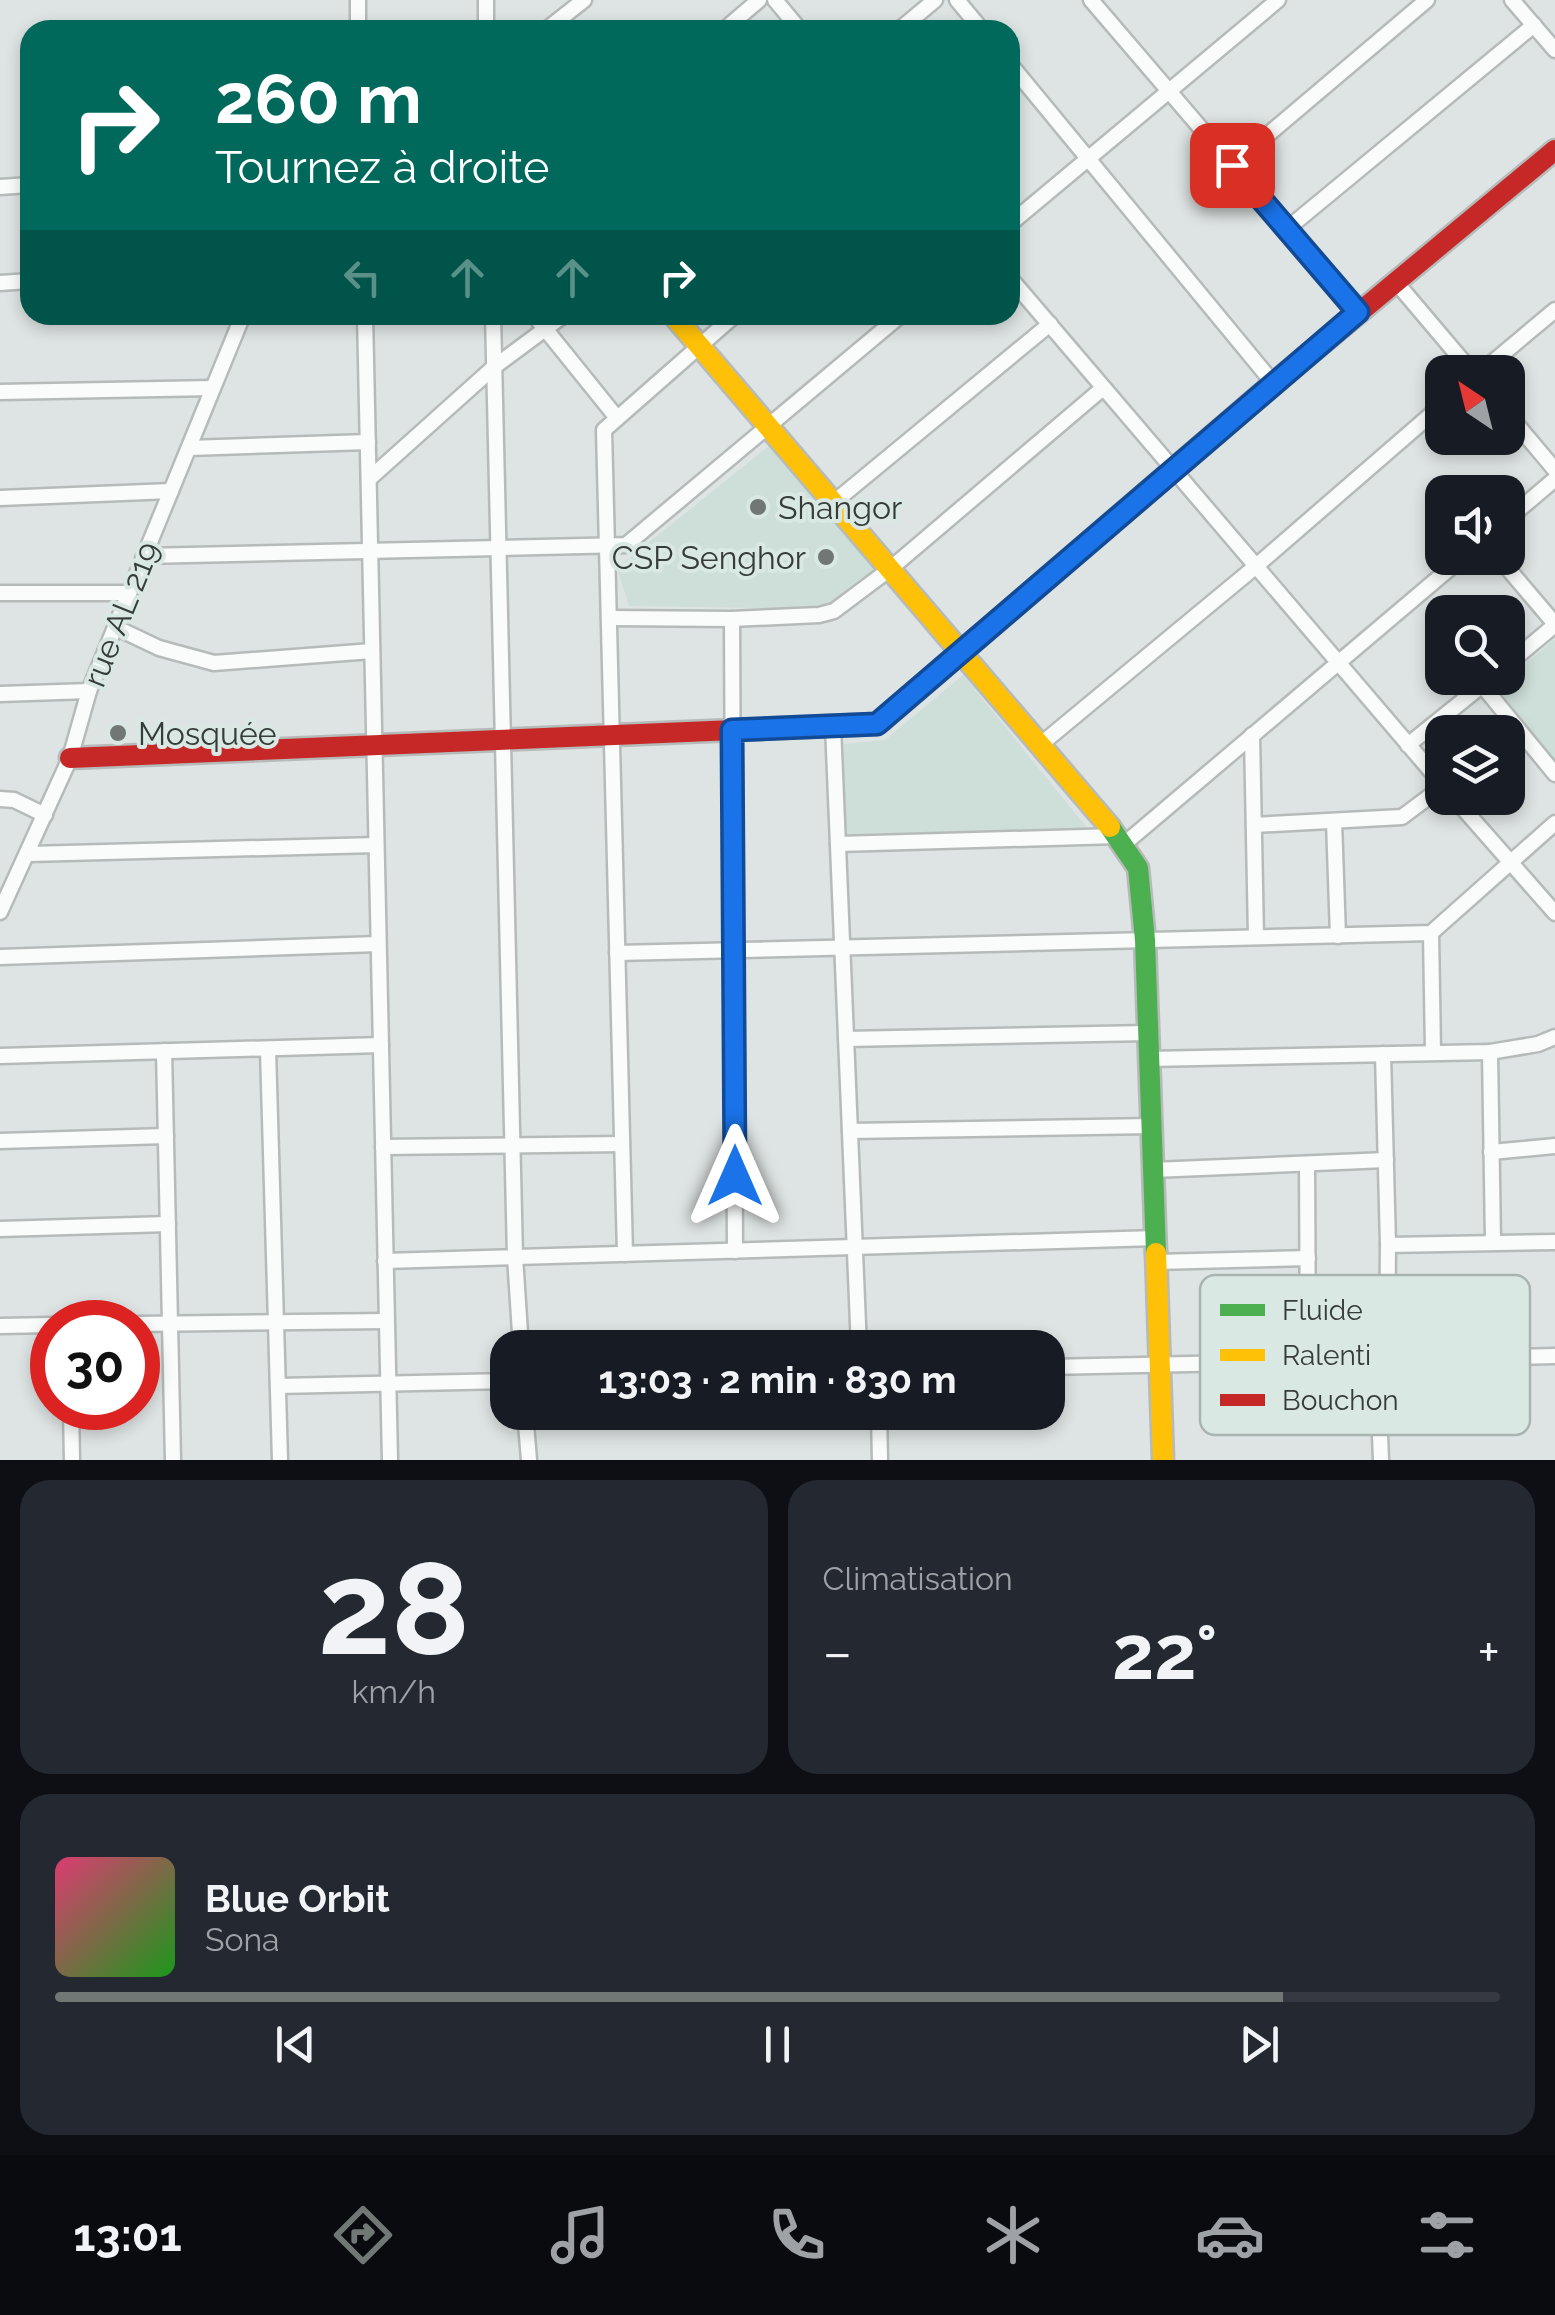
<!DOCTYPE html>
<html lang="fr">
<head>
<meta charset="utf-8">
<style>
  body { margin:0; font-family:Raleway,sans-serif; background:#242831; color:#f1f3f6; height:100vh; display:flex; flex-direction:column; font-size:38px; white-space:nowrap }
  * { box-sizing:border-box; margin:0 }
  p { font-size:32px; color:#9ea1a6 }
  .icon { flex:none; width:55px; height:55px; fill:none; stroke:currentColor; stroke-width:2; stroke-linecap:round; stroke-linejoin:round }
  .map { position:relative; height:1460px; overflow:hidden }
  .drawer { display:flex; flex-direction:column; gap:20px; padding:20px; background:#0d0f14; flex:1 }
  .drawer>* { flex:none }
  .banner { position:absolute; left:20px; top:20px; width:1000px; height:305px; border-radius:30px; box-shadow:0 5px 15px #0003; background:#00695c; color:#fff; overflow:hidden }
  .needle { width:65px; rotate:325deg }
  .controls { position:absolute; left:1425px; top:355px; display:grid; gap:20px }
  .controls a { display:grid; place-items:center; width:100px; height:100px; border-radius:20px; background:#171b24; box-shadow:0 5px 15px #0003; font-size:50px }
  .speed { position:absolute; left:30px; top:1300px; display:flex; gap:20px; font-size:50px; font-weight:700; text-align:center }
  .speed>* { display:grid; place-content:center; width:130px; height:130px; border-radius:50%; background:#171b24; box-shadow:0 5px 15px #0003; line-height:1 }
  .speed .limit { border:15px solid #d22; background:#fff; color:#111 }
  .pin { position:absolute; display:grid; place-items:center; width:85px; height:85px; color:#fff; margin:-42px; border-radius:20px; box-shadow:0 5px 15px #0006 }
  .me { position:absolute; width:110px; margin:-55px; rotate:0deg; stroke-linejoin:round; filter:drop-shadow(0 0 8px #0008) }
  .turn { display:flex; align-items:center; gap:35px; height:210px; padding:0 30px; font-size:45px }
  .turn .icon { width:130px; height:130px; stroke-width:2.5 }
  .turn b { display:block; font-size:70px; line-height:85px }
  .lanes { display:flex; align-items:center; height:95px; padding:0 30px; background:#0003; justify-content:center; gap:50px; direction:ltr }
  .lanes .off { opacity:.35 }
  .big { font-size:75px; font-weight:700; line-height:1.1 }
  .drawer .widget { flex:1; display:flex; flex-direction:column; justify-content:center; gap:15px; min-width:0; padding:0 35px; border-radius:30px; background:#242831 }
  .drawer .dial { align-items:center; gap:0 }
  .dial b { font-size:130px; line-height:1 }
  .song { display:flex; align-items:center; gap:30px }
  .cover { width:120px; height:120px; border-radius:15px; background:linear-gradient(135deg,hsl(340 70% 55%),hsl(120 70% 35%)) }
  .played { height:10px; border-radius:5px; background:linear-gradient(90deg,#717775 85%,#363941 85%) }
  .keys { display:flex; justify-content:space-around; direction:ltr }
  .heat { display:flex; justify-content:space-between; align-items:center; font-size:55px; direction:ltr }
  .drawer .tiles { flex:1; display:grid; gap:20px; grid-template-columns:1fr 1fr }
  .widget:last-child { grid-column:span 2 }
  .trip { position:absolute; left:490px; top:1330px; width:575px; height:100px; border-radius:30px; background:#171b24; box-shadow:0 5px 15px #0003; font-weight:700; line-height:100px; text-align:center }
  .tab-bar { display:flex; height:160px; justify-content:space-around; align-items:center; background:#090b0e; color:#9ea1a6 }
  .tab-bar .icon { width:70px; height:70px }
  .tab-bar .on { color:#717775 }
  .tab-bar b { font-size:45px; color:#f1f3f6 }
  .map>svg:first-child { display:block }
  .built { fill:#ceded9 }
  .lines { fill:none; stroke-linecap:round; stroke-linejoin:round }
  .street-casing { stroke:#b6bbba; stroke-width:19 }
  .fast-casing { stroke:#b6bbba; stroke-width:25 }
  .slow-casing { stroke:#b6bbba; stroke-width:25 }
  .jam-casing { stroke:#b6bbba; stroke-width:25 }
  .street { stroke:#fafbfb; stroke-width:14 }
  .fast { stroke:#4caf50; stroke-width:20 }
  .slow { stroke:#ffc107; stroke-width:20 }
  .jam { stroke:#c62828; stroke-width:20 }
  .route-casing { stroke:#114b97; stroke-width:25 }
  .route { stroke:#1a73e8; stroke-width:18 }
  .poi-dot { fill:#717775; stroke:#dae8e4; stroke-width:4 }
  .labels { text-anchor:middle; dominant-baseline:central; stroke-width:8; stroke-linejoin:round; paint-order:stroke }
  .poi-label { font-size:32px; fill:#363c3a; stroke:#dae8e4; text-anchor:start }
  .street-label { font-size:32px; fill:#363c3a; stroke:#dae8e4 }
  .key { fill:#dae8e4; stroke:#a9b4b1; stroke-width:2.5 }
  .key-label { font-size:28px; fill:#363c3a }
</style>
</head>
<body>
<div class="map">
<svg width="1555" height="1460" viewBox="0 0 1555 1460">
  <rect width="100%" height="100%" fill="#dee4e3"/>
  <!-- built -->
  <g class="built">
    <polygon points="770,445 875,570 832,609 629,606 617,568"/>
    <polygon points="1555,639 1555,760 1497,688"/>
    <polygon points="963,675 1088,829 844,834 844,744 885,740"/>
  </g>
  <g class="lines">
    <!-- street casing -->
    <g class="street-casing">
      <g id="street">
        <polyline points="358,0 358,30"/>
        <polyline points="486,0 486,30"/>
        <polyline points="775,0 800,30"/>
        <polyline points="957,0 982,30"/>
        <polyline points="1091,0 1358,312"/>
        <polyline points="1512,0 1555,50"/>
        <polyline points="546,30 584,0"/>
        <polyline points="724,30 759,0"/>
        <polyline points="899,30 935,0"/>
        <polyline points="1010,64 1274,384"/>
        <polyline points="1232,165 1427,0"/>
        <polyline points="0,187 30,185"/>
        <polyline points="1010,224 1278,0"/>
        <polyline points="1287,229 1534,25"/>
        <polyline points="1010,278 1442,784"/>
        <polyline points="1395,281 1472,372"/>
        <polyline points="0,283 30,281"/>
        <polyline points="365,315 390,1460"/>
        <polyline points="493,315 515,1257 521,1348"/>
        <polyline points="534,315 617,418"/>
        <polyline points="1481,372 1555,310"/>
        <polyline points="0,392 213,388"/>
        <polyline points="1508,414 1555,470"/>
        <polyline points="189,448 368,442"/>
        <polyline points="369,479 494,367 564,315"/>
        <polyline points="0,498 171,491"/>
        <polyline points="833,503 1050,324"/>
        <polyline points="1508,519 1555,479"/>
        <polyline points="144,556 626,545 901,315"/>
        <polyline points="1499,558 1555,624"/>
        <polyline points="0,593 129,593"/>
        <polyline points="609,618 732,619 819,615 834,611 890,569 1103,388"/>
        <polyline points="732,619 735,1251"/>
        <polyline points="117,628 159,648 214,663 372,651"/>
        <polyline points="1508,664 1555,625"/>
        <polyline points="1482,685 1555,774"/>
        <polyline points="0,694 89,691"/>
        <polyline points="833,726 859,1348"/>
        <polyline points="1252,735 1256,937"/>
        <polyline points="1040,745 1255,567 1442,405"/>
        <polyline points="1408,745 1491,678"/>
        <polyline points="1454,798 1555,913"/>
        <polyline points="0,799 14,800 45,815"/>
        <polyline points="1334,821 1338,936"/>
        <polyline points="1254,825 1402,817 1442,787"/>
        <polyline points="838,844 1118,836"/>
        <polyline points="1123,845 1462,558"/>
        <polyline points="29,854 376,845"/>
        <polyline points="0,912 70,758 89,691 243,315"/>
        <polyline points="1431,933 1433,1051"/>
        <polyline points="617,953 1431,933 1555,823"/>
        <polyline points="0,957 378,944"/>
        <polyline points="846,1039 1148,1033"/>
        <polyline points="268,1050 280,1460"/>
        <polyline points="164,1051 173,1460"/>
        <polyline points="1490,1052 1493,1242"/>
        <polyline points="1383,1054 1388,1245 1387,1358"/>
        <polyline points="0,1056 381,1045"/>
        <polyline points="1149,1059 1490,1052 1538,1044 1555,1037"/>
        <polyline points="850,1131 1152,1126"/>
        <polyline points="0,1141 166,1136"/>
        <polyline points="383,1147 622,1144"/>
        <polyline points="1491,1152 1555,1146"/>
        <polyline points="1307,1164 1308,1361"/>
        <polyline points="1153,1170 1386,1160"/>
        <polyline points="0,1229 168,1224"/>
        <polyline points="1388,1245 1555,1242"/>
        <polyline points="625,1254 604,430 735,315"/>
        <polyline points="385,1261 1156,1238"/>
        <polyline points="1156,1262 1308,1258"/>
        <polyline points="138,1324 386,1321"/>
        <polyline points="0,1326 52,1325"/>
        <polyline points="1377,1358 1381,1460"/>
        <polyline points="1048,1367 1555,1356"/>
        <polyline points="278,1386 508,1381"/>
        <polyline points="71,1408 72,1460"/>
        <polyline points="525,1412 529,1460"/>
        <polyline points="879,1412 880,1460"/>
      </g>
    </g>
    <!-- fast casing -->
    <g class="fast-casing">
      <g id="fast">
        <polyline points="882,720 1273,384"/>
        <polyline points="1110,827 1138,868 1145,940 1156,1253"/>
      </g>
    </g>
    <!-- slow casing -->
    <g class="slow-casing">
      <g id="slow">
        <polyline points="673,315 1110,827"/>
        <polyline points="1156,1253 1163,1460"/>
      </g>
    </g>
    <!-- jam casing -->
    <g class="jam-casing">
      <g id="jam">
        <polyline points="1273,384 1555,150"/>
        <polyline points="70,758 877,724 882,720"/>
      </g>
    </g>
    <!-- street -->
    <use href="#street" class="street"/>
    <!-- fast -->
    <use href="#fast" class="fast"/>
    <!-- slow -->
    <use href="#slow" class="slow"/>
    <!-- jam -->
    <use href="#jam" class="jam"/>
  </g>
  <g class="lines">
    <!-- route casing -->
    <g class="route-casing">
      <polyline id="route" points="735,1176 732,730 877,724 1358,312 1232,165"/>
    </g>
    <!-- route -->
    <use href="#route" class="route"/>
  </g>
  <!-- markers -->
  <g class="poi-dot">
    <circle cx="758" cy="507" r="10"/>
    <circle cx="826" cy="557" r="10"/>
    <circle cx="118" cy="733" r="10"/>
  </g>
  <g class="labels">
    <!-- poi labels -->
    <g class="poi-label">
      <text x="778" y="507">Shangor</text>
      <text x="806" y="557" text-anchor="end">CSP Senghor</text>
      <text x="138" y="733">Mosquée</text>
    </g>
    <!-- street labels -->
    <g class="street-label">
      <text transform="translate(121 614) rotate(-68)">rue AL 219</text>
    </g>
  </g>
  <!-- legend -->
  <rect x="1200" y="1275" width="330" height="160" rx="15" class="key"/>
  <rect x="1220" y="1304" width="45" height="12" fill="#4caf50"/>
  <rect x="1220" y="1349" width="45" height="12" fill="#ffc107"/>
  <rect x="1220" y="1394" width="45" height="12" fill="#c62828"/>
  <g class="key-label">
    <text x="1282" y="1320">Fluide</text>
    <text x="1282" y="1365">Ralenti</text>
    <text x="1282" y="1410">Bouchon</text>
  </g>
</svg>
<div class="controls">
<a><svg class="needle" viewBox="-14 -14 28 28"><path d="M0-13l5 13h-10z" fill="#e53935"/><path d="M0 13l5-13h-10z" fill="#9ea1a6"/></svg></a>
<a><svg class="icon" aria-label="sound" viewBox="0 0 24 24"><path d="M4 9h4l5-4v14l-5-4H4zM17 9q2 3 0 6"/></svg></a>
<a><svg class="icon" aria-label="search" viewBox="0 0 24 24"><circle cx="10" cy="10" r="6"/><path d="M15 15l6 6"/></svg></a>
<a><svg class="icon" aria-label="layers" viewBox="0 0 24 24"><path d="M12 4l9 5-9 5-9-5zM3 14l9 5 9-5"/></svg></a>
</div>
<div class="speed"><div class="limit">30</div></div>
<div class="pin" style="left:1232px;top:165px;background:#d93025"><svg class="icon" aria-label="arrive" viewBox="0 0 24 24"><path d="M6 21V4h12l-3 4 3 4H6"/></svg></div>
<svg class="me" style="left:735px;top:1176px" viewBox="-20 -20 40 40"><path d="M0-17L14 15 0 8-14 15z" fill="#1a73e8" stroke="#fff" stroke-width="4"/></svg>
<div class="trip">13:03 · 2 min · 830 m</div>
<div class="banner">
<div class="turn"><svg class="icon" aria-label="right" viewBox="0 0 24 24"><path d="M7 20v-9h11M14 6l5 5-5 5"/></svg><div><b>260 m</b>Tournez à droite</div></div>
<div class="lanes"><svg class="icon off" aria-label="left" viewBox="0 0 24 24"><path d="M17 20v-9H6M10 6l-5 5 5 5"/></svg><svg class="icon off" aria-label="ahead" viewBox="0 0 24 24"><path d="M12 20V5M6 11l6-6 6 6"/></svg><svg class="icon off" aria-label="ahead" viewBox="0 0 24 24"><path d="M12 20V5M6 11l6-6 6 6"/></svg><svg class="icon" aria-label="right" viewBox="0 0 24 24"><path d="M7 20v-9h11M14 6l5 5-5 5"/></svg></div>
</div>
</div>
<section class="drawer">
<div class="tiles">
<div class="widget dial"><b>28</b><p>km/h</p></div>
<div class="widget"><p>Climatisation</p>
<div class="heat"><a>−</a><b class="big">22°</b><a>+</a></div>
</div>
<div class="widget">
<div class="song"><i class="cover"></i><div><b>Blue Orbit</b><p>Sona</p></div></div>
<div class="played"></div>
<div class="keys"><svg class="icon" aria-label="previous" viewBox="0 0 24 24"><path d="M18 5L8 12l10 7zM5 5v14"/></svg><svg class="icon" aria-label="pause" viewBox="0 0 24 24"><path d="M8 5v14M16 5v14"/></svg><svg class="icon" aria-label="next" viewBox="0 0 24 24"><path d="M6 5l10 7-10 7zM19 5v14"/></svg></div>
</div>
</div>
</section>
<nav class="tab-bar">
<b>13:01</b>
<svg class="icon on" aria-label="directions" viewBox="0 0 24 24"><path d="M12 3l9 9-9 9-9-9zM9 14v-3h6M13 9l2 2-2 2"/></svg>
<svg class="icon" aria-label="music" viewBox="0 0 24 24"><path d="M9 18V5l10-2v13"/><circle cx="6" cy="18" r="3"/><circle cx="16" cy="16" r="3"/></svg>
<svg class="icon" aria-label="phone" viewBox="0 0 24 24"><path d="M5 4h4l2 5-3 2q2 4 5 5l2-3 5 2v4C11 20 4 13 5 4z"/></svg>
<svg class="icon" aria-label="climate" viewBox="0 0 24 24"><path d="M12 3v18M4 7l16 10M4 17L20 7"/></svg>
<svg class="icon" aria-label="car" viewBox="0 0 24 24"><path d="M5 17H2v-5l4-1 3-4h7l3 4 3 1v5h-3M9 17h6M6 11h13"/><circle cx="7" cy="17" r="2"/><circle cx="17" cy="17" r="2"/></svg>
<svg class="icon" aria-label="filters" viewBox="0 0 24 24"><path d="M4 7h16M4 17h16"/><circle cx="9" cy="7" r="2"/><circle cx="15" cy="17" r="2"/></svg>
</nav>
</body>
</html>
